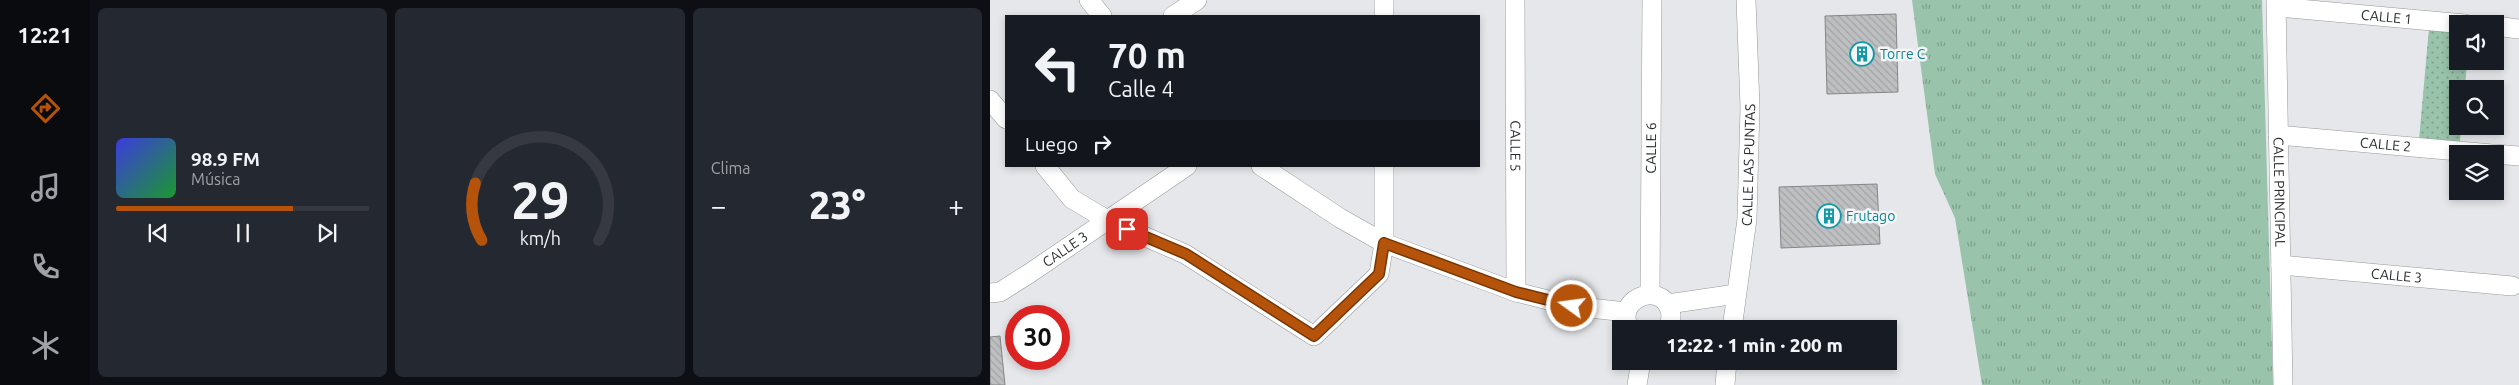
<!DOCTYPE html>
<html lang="es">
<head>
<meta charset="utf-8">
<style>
  body { margin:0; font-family:Ubuntu,sans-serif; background:#242831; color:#f1f3f6; height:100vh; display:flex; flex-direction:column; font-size:19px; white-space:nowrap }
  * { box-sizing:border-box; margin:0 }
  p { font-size:16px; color:#9ea1a6 }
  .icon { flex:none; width:28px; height:28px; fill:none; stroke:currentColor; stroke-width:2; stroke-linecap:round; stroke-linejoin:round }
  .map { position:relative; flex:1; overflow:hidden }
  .side { display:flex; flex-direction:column; gap:8px; padding:8px; background:#0d0f14; width:900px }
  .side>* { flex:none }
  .hud { position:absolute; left:15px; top:15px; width:475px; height:152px; border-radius:0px; box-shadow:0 2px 8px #0003; background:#171b24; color:#f1f3f6; overflow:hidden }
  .controls { position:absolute; left:1459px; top:15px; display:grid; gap:10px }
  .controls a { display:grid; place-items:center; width:55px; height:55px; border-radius:0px; background:#171b24; box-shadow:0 2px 8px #0003; font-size:25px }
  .speed { position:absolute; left:15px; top:305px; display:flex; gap:10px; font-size:25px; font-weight:700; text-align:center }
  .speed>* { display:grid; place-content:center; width:65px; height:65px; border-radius:50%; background:#171b24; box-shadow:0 2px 8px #0003; line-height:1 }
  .speed .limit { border:8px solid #d22; background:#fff; color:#111 }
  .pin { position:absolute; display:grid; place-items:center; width:42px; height:42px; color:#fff; margin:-21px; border-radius:10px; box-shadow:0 2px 8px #0006 }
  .me { position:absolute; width:55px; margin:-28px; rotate:284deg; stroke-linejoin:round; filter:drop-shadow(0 0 4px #0008) }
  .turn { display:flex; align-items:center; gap:18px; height:105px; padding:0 20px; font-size:22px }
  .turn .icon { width:65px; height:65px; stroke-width:2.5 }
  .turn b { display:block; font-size:35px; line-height:42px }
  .then { display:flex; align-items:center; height:48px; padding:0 20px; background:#0003; gap:10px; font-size:19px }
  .big { font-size:38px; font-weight:800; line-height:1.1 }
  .side .card { flex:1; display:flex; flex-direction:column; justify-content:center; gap:8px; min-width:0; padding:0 18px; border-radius:8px; background:#242831 }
  .side .dial { align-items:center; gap:0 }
  .dial svg { height:130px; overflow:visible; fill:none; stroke:#363941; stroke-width:7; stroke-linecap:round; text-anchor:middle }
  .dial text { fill:#f1f3f6; stroke:none }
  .song { display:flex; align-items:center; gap:15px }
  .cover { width:60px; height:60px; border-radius:8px; background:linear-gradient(135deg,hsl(240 70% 55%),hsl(130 70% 35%)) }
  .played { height:5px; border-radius:2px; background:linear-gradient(90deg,#b45309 70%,#363941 70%) }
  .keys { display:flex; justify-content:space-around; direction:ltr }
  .heat { display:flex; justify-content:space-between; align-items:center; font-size:28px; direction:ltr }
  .side .tiles { flex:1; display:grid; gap:8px; grid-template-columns:repeat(3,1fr) }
  .trip { position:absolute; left:622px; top:320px; width:285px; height:50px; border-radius:0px; background:#171b24; box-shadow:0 2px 8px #0003; font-weight:800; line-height:50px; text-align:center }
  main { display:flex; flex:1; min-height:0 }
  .tabs { display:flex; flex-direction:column; width:90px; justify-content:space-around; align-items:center; background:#090b0e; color:#9ea1a6 }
  .tabs .icon { width:35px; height:35px }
  .tabs .current { color:#b45309 }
  .tabs b { font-size:22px; color:#f1f3f6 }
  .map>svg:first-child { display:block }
  .grass { fill:url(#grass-tufts) }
  .park { fill:url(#park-dots) }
  .building { fill:url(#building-back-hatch); stroke:#858689 }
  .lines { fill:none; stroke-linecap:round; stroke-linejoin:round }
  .street-casing { stroke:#96989a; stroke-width:20 }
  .street { stroke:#fff; stroke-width:19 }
  .route-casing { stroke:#753606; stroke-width:12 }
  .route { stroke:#b45309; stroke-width:9 }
  .labels { text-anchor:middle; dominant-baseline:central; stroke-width:5; stroke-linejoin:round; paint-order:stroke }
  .street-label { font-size:14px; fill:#2a2b2c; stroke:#f3f5f7 }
  .culture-label { font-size:14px; fill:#0d838f; stroke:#f3f5f7; text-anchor:start }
</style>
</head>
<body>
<main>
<nav class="tabs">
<b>12:21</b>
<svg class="icon current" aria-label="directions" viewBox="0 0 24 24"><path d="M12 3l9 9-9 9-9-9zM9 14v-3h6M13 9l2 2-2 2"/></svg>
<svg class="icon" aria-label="music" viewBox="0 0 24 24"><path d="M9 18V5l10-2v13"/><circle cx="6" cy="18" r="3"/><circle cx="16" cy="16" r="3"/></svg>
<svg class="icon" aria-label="phone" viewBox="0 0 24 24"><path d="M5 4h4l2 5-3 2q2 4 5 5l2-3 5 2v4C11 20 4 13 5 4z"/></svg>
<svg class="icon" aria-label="climate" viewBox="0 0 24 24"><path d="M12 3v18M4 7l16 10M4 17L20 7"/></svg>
</nav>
<section class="side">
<div class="tiles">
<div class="card">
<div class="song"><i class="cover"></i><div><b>98.9 FM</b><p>Música</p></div></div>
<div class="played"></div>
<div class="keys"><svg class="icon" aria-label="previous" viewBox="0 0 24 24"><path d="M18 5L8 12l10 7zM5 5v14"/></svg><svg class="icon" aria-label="pause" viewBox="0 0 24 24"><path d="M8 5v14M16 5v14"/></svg><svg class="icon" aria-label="next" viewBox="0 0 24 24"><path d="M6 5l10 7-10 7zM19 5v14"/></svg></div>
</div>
<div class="card dial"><svg viewBox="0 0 100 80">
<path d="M14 69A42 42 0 1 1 86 69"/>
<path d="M14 69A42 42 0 0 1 10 34" stroke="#b45309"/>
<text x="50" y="56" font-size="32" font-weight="700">29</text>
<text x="50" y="72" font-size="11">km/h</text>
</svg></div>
<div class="card"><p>Clima</p>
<div class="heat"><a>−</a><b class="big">23°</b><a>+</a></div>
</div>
</div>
</section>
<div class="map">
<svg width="1529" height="385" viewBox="0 0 1529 385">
  <defs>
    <pattern id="grass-tufts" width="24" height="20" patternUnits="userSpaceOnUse" patternTransform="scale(1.25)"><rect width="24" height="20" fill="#9ac3ab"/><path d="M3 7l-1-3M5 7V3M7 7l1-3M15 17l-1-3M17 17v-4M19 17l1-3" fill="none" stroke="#7e9f8b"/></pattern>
    <pattern id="park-dots" width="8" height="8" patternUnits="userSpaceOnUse" patternTransform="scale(1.25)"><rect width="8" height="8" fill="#9ac3ab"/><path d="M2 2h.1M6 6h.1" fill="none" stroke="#7e9f8b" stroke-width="1.8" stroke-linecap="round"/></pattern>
    <pattern id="building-back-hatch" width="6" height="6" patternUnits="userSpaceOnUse" patternTransform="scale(1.25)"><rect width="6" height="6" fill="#bdbfc1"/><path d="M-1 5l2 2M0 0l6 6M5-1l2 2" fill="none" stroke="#a3a4a6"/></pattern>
  </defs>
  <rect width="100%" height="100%" fill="#e6e7ea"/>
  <!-- grass -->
  <polygon class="grass" points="922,0 1272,0 1283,385 992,385 965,218 945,174"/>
  <!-- park -->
  <polygon class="park" points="1439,28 1467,30 1468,61 1477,61 1475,89 1468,89 1468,126 1471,126 1470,143 1429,140"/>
  <!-- building -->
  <g class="building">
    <polygon points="906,14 908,92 837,94 835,16"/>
    <polygon points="887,184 890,244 791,248 789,187"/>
    <polygon points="10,336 15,385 0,385 0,337"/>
  </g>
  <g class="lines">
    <!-- street casing -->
    <g class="street-casing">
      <g id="street">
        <polyline points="99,0 112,16"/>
        <path id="s1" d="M525,0L526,292"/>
        <path id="s2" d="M1286,0L1293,385"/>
        <path id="s3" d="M1287,7L1475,24"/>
        <polyline points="183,16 207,0"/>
        <polyline points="394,16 394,0"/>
        <polyline points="1505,26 1529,29"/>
        <polyline points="0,100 16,119"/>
        <path id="s4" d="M1288,135L1502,154"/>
        <polyline points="1505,154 1529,156"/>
        <polyline points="55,166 82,199 119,221 195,254 324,336 389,274 394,243 394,166"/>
        <polyline points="271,166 350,218 394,243 526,292 582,306 636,312"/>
        <path id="s5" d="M1291,265L1522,286"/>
        <path id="s6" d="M0,293L10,292L40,273L197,166"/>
        <path id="s7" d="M660,294L662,0"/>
        <polyline points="678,304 746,294"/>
        <path d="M640,329C622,301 670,279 680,310C682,317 681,323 677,329"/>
        <path id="s8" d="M742,329L757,219L760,107L756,0"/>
        <polyline points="647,385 651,361"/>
        <polyline points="735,385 737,361"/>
      </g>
    </g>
    <!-- street -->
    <use href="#street" class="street"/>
  </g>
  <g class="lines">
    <!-- route casing -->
    <g class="route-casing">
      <polyline id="route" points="137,229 196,254 324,336 389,274 394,243 526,292 582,306"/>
    </g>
    <!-- route -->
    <use href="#route" class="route"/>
  </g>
  <!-- icons -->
  <defs>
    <g id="building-ring" transform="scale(1.25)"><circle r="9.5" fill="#f3f5f7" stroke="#0f9aa8" stroke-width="1.5"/><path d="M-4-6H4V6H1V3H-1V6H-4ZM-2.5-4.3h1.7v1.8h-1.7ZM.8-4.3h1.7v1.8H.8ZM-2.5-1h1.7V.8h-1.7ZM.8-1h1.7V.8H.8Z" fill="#0f9aa8"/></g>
  </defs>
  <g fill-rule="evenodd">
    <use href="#building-ring" x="872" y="54"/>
    <use href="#building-ring" x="839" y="216"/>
  </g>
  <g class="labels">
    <!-- street labels -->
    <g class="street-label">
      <text stroke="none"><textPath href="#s3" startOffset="110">CALLE 1</textPath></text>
      <text stroke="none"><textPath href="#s4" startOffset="108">CALLE 2</textPath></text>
      <text stroke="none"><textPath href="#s1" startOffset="146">CALLE 5</textPath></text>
      <text stroke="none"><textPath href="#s7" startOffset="146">CALLE 6</textPath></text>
      <text stroke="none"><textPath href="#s8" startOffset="165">CALLE LAS PUNTAS</textPath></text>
      <text stroke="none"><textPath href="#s2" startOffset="192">CALLE PRINCIPAL</textPath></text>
      <text stroke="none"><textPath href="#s6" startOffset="88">CALLE 3</textPath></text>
      <text stroke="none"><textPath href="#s5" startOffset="116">CALLE 3</textPath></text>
    </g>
    <!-- culture labels -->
    <g class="culture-label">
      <text x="890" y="54">Torre C</text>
      <text x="856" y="216">Frutago</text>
    </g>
  </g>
</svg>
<div class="controls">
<a><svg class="icon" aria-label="sound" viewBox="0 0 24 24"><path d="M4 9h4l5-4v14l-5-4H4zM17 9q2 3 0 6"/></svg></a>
<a><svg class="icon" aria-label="search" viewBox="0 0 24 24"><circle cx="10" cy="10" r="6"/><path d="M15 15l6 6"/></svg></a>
<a><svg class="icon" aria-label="layers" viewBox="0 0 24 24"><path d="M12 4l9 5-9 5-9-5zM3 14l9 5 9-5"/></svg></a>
</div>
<div class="speed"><div class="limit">30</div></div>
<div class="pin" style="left:137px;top:229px;background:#d93025"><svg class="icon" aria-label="arrive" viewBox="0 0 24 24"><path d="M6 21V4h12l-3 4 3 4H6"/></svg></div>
<svg class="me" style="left:582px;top:306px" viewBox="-20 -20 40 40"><circle r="17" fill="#b45309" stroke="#fff" stroke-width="3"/><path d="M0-11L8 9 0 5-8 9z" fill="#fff"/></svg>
<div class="trip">12:22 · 1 min · 200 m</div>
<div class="hud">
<div class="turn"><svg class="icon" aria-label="left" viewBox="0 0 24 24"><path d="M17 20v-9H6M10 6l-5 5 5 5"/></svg><div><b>70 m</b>Calle 4</div></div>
<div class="then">Luego<svg class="icon" aria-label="right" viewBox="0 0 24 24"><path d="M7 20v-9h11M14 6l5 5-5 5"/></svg></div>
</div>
</div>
</main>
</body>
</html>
